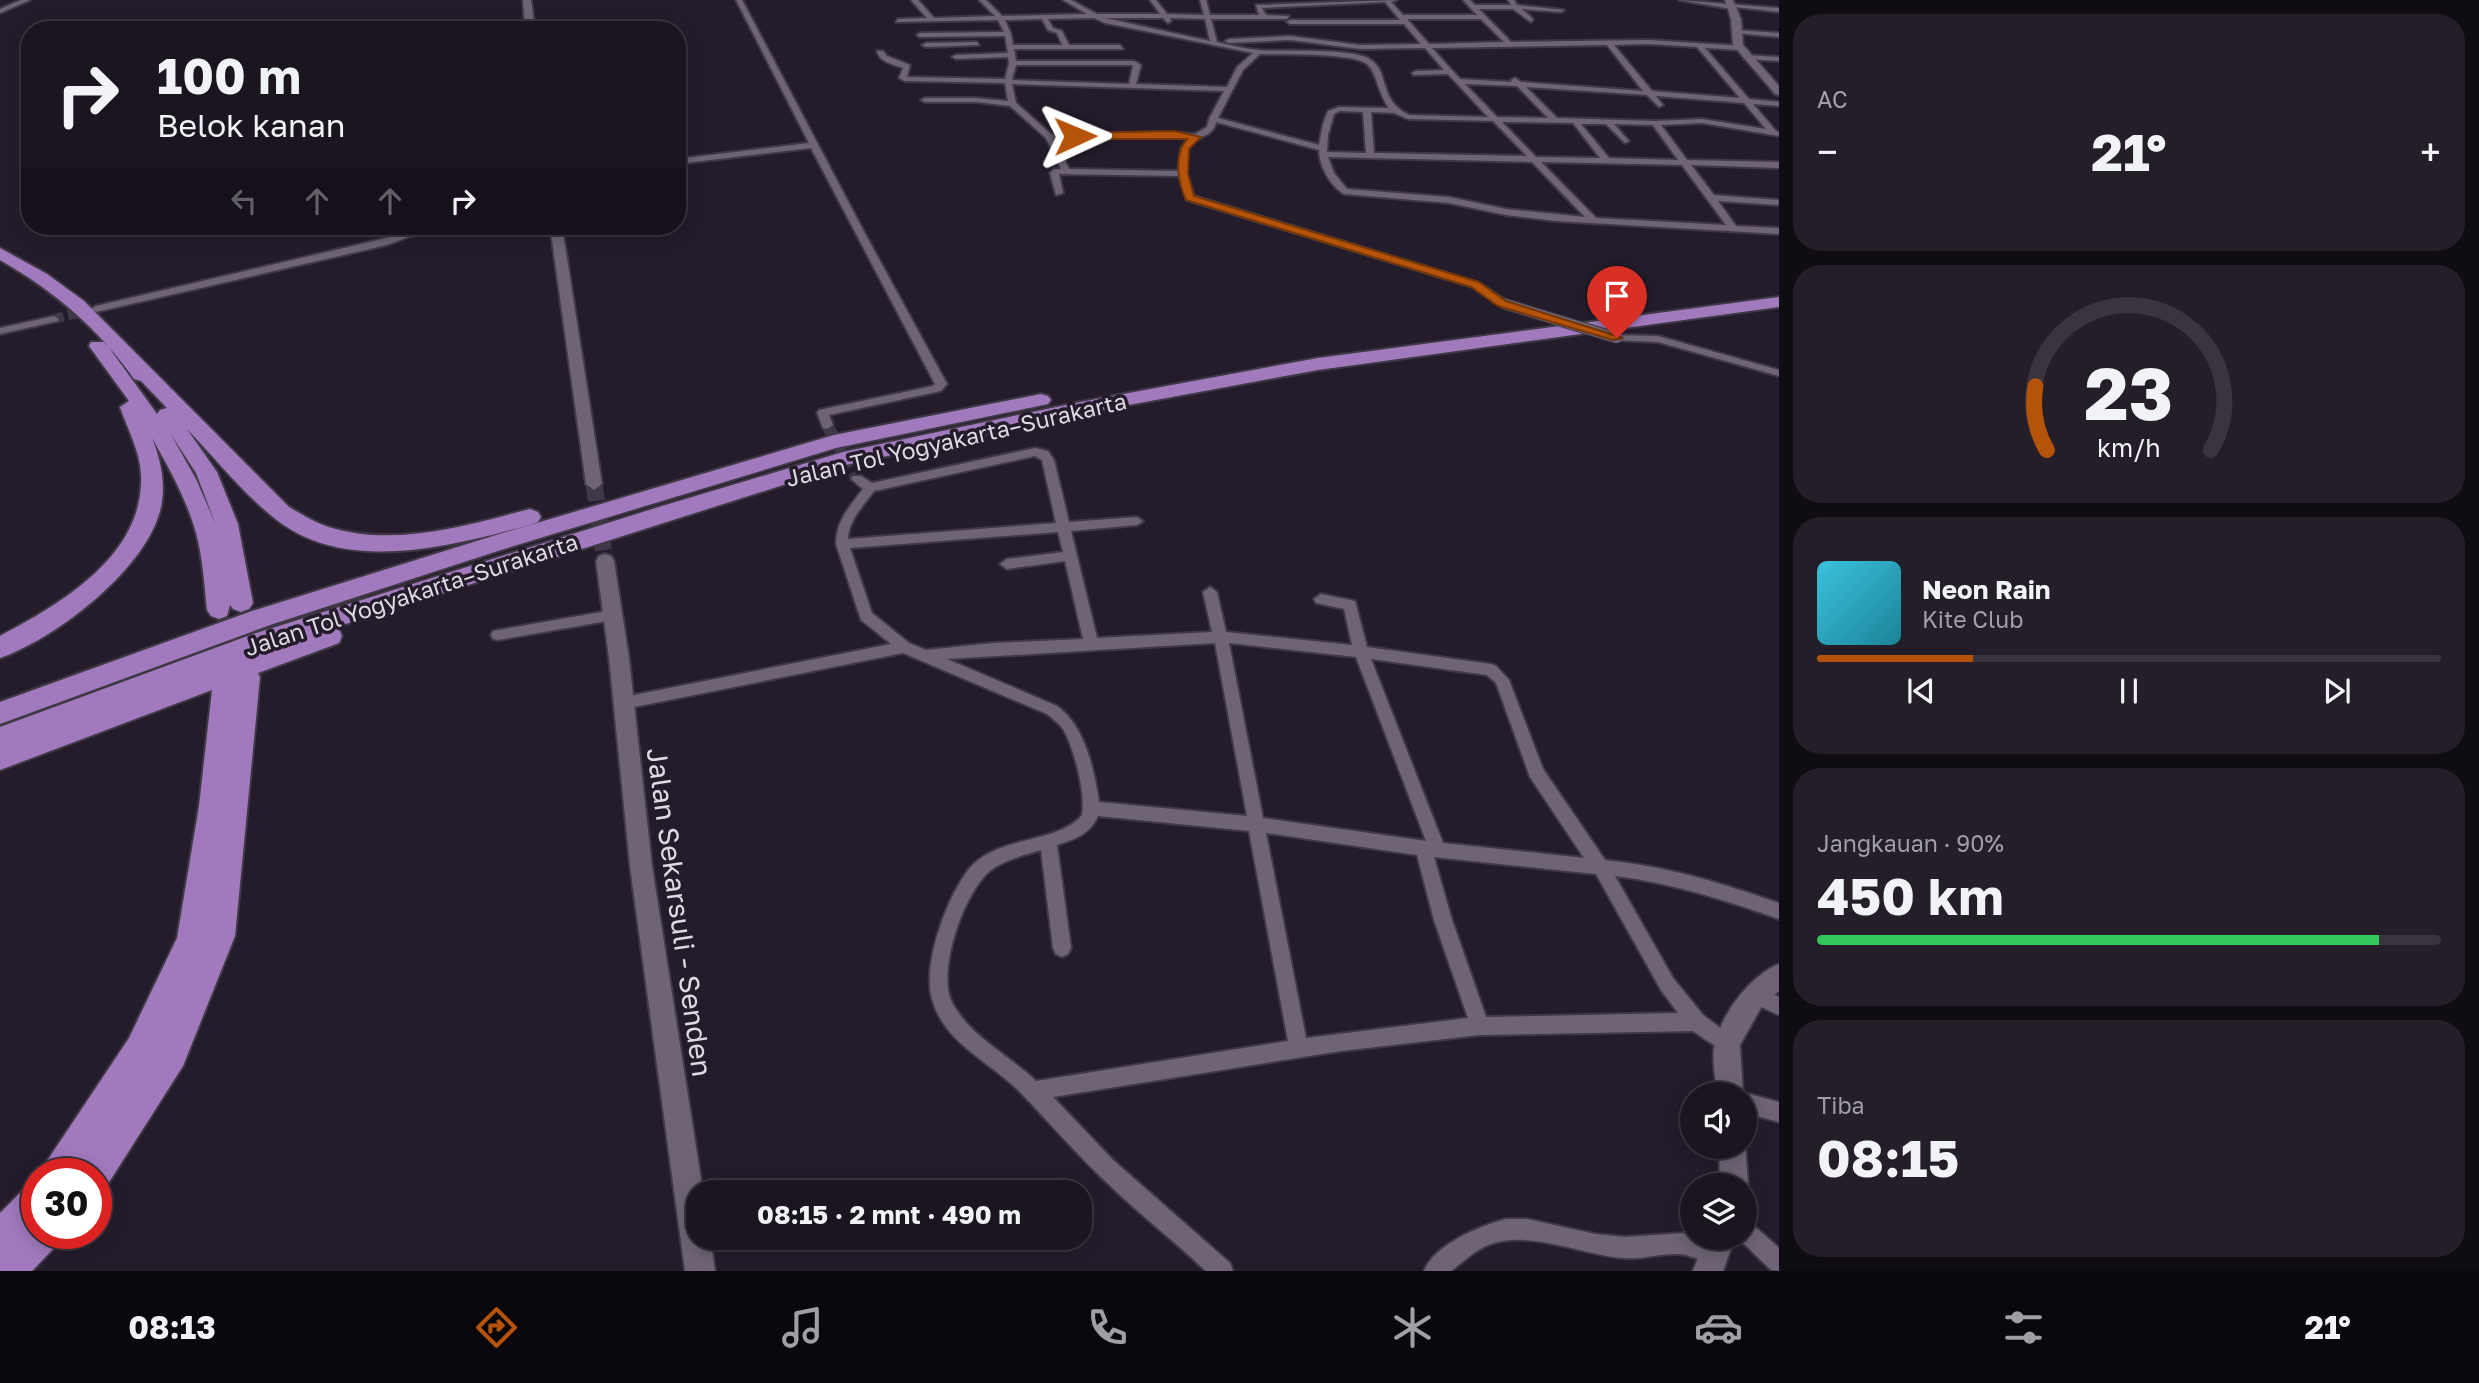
<!DOCTYPE html>
<html lang="id">
<head>
<meta charset="utf-8">
<style>
  body { margin:0; font-family:"Golos Text",sans-serif; background:#241e29; color:#f1f3f6; height:100vh; display:flex; flex-direction:column; font-size:26px; white-space:nowrap }
  * { box-sizing:border-box; margin:0 }
  p { font-size:23px; color:#a09fa5 }
  .icon { flex:none; width:38px; height:38px; fill:none; stroke:currentColor; stroke-width:2; stroke-linecap:round; stroke-linejoin:round }
  .map { position:relative; flex:1; overflow:hidden }
  .sheet { display:flex; flex-direction:column; gap:14px; padding:14px; background:#0f0c12; width:700px }
  .sheet>* { flex:none }
  .top-card { position:absolute; left:21px; top:21px; width:665px; height:214px; border-radius:28px; box-shadow:0 4px 18px #0003,0 0 0 2px #39343e; background:#1b1520; color:#f1f3f6; overflow:hidden }
  .fabs { position:absolute; left:1680px; top:1082px; display:grid; gap:14px }
  .fabs a { display:grid; place-items:center; width:77px; height:77px; border-radius:50%; background:#1b1520; box-shadow:0 4px 18px #0003,0 0 0 2px #39343e; font-size:35px }
  .speed { position:absolute; left:21px; top:1158px; display:flex; gap:14px; font-size:35px; font-weight:700; text-align:center }
  .speed>* { display:grid; place-content:center; width:91px; height:91px; border-radius:50%; background:#1b1520; box-shadow:0 4px 18px #0003,0 0 0 2px #39343e; line-height:1 }
  .speed .limit { border:10px solid #d22; background:#fff; color:#111 }
  .pin { position:absolute; display:grid; place-items:center; width:60px; height:60px; color:#fff; margin:-72px -30px; border-radius:50% 50% 50% 0; rotate:-45deg; box-shadow:0 0 7px #0007 }
  .pin .icon { rotate:45deg }
  .me { position:absolute; width:77px; margin:-38px; rotate:89deg; stroke-linejoin:round; filter:drop-shadow(0 0 5px #0008) }
  .turn { display:flex; align-items:center; gap:24px; height:147px; padding:0 21px; font-size:32px }
  .turn .icon { width:91px; height:91px; stroke-width:2.5 }
  .turn b { display:block; font-size:49px; line-height:60px }
  .lanes { display:flex; align-items:center; height:66px; padding:0 21px; background:#0003; justify-content:center; gap:35px; direction:ltr }
  .lanes .off { opacity:.35 }
  .big { font-size:52px; font-weight:700; line-height:1.1 }
  .sheet .tile { flex:1; display:flex; flex-direction:column; justify-content:center; gap:10px; min-width:0; padding:0 24px; border-radius:28px; background:#241e29 }
  .sheet .dial { align-items:center; gap:0 }
  .dial svg { height:182px; overflow:visible; fill:none; stroke:#39343e; stroke-width:7; stroke-linecap:round; text-anchor:middle }
  .dial text { fill:#f1f3f6; stroke:none }
  .song { display:flex; align-items:center; gap:21px }
  .cover { width:84px; height:84px; border-radius:10px; background:linear-gradient(135deg,hsl(190 70% 55%),hsl(190 70% 35%)) }
  .played { height:7px; border-radius:4px; background:linear-gradient(90deg,#b45309 25%,#39343e 25%) }
  .keys { display:flex; justify-content:space-around; direction:ltr }
  .heat { display:flex; justify-content:space-between; align-items:center; font-size:38px; direction:ltr }
  .charge { height:10px; border-radius:5px; background:linear-gradient(90deg,#34c759 90%,#39343e 0) }
  .trip { position:absolute; left:686px; top:1180px; width:406px; height:70px; border-radius:28px; background:#1b1520; box-shadow:0 4px 18px #0003,0 0 0 2px #39343e; font-weight:700; line-height:70px; text-align:center }
  .tab-bar { display:flex; height:112px; justify-content:space-around; align-items:center; background:#0b080d; color:#a09fa5 }
  .tab-bar .icon { width:49px; height:49px }
  .tab-bar .current { color:#b45309 }
  .tab-bar b { font-size:32px; color:#f1f3f6 }
  main { display:flex; flex:1; min-height:0 }
  .map>svg:first-child { display:block }
  .lines { fill:none; stroke-linecap:round; stroke-linejoin:round }
  .street-tunnel-far1 { stroke:#403847; stroke-width:10; stroke-dasharray:10 4.5; stroke-linecap:butt }
  .street-tunnel { stroke:#403847; stroke-width:12; stroke-dasharray:12 6; stroke-linecap:butt }
  .secondary-tunnel { stroke:#403847; stroke-width:17; stroke-dasharray:17 8; stroke-linecap:butt }
  .street-casing { stroke:#3f3945; stroke-width:4 }
  .secondary-casing { stroke:#3f3945; stroke-width:4 }
  .highway-casing { stroke:#3f3945; stroke-width:4 }
  .street { fill:#6e6475; fill-rule:evenodd }
  .secondary { fill:#6e6475; fill-rule:evenodd }
  .highway { fill:#a17abe; fill-rule:evenodd }
  .street-bridge-casing { stroke:#3f3945; stroke-width:12; stroke-linecap:butt }
  .street-bridge { stroke:#6e6475; stroke-width:10 }
  .route { fill:#b45309; stroke:#753606; stroke-width:2 }
  .labels { text-anchor:middle; dominant-baseline:central; stroke-width:7; stroke-linejoin:round; paint-order:stroke }
  .street-label { font-size:23px; fill:#dfd9e3; stroke:#241c2b }
  .near-street-label { font-size:28px; fill:#dfd9e3; stroke:#241c2b }
</style>
</head>
<body>
<main>
<div class="map">
<svg width="1779" height="1271" viewBox="0 0 1779 1271">
  <rect width="100%" height="100%" fill="#241c2b"/>
  <g class="lines">
    <!-- street-tunnel-far1 -->
    <polyline class="street-tunnel-far1" points="54,319 94,309"/>
    <!-- street-tunnel -->
    <polyline class="street-tunnel" points="827,425 857,479"/>
    <!-- secondary-tunnel -->
    <polyline class="secondary-tunnel" points="594,484 605,561"/>
    <!-- street casing -->
    <g class="street-casing">
      <g id="street">
        <polygon points="21,0 30,0 0,13 0,9"/>
        <polygon points="736,0 742,0 863,230 947,384 941,391 829,415 833,425 827,429 823,428 817,413 819,410 933,386 935,384 811,148 677,164 677,159 809,143"/>
        <path d="M911,0H918L934,18L995,16L979,0H986L1002,16L1087,14L1063,0H1071L1097,14H1160L1150,0H1156L1167,14L1204,15L1200,0H1206L1210,15H1259L1256,5L1397,0L1391,2L1403,15H1477L1463,0H1470L1475,5H1511L1508,0H1514L1517,5L1564,10L1561,12L1522,9L1533,19L1531,22L1513,9H1479L1511,42L1649,40L1743,46L1740,50L1705,48L1749,99L1779,102V106L1753,104L1776,131L1779,132V136L1702,123L1661,125L1687,160L1779,162V168L1691,165L1714,195L1779,200L1778,205L1718,201L1736,226L1779,228V234L1556,221L1506,215L1449,203L1344,194C1330,186 1319,165 1319,150L1216,122C1214,134 1204,135 1195,141C1179,152 1188,181 1194,196L1479,283L1506,301L1507,303L1502,306L1473,287L1187,200L1179,176L1059,174L1063,193L1056,195L1050,173L1054,169H1061L1046,138L1010,106L976,102H925L921,100L925,98H976L1008,101L1005,83L905,81L899,78L903,68C893,64 879,62 877,51H883L887,56L910,65L907,77L1005,79L1009,63L1008,57L956,59L952,57L956,55L1008,53L1005,36L920,37L917,35L920,33L1004,32L998,20L896,22L898,19L927,18ZM1385,2L1400,20H1290L1287,22L1290,24H1404L1421,44L1360,45L1290,36L1229,39L1225,41L1229,43L1290,40L1360,49L1425,48L1444,70L1416,71L1412,73L1413,75L1448,74L1488,117L1409,115C1378,100 1390,73 1371,60C1353,47 1284,52 1259,50C1245,49 1231,45 1217,42L1211,19H1287L1289,16L1266,15L1262,8ZM1094,18L1105,23L1253,53L1237,67L1227,87L1136,84L1141,65L1134,61H1016L1014,49H1123L1120,45H1069L1062,31L1053,28L1048,19ZM1105,18H1163L1168,23L1171,21L1170,18L1205,19L1210,41ZM1042,19L1048,30L1057,33L1062,45H1013L1011,34L1005,20ZM1407,19H1481L1504,42L1429,44ZM1649,44L1697,47L1740,98L1652,91L1614,45ZM1607,45L1643,91L1521,82L1515,78L1511,80L1512,82L1460,79L1432,48ZM1260,54C1280,55 1355,52 1368,65C1377,74 1379,96 1389,108L1339,107L1328,111L1323,124L1319,145L1218,118L1243,70ZM1016,65H1132L1133,66L1129,84L1012,80ZM1012,84L1224,91L1209,119L1207,127L1195,134L1168,132L1052,135L1016,103ZM1465,84L1517,86L1548,118L1497,117ZM1526,87L1647,95L1659,107L1663,105L1656,96L1744,103L1766,129L1702,119L1655,121L1557,118ZM1340,111L1363,112L1366,153L1327,152L1328,135L1334,114ZM1371,112L1394,113L1408,119L1493,121L1527,156L1374,153ZM1502,122L1573,123L1600,158L1536,157ZM1581,124H1606L1625,143L1629,141L1614,124L1653,125L1678,160L1609,158ZM1168,136L1188,139L1181,149L1178,171L1069,169L1055,139ZM1328,157L1532,162L1585,217L1506,209L1449,197L1347,189L1334,173ZM1541,162L1682,165L1726,225L1596,218Z"/>
        <polygon points="1679,0 1779,8 1779,12 1734,7 1731,9"/>
        <polygon points="1737,30 1779,33 1779,37 1735,33"/>
        <polygon points="977,42 979,45 926,47 922,45 926,43"/>
        <polygon points="1747,55 1779,57 1779,61 1744,59"/>
        <polygon points="385,226 394,226 403,233 425,226 438,226 387,245 96,312 91,309 96,306 395,236"/>
        <polygon points="54,316 59,319 58,321 0,334 0,328"/>
        <polygon points="1617,335 1658,336 1779,370 1779,376 1658,342 1613,340 1612,338"/>
        <path d="M1035,448L1048,451L1054,460L1069,522L1137,517L1143,521L1137,525L1071,531L1097,638L1212,632L1203,592L1210,587L1217,592L1226,632L1352,645L1344,609L1316,603L1314,599L1321,594L1355,601L1367,647L1491,664L1496,666L1509,680L1543,769L1605,860C1669,867 1718,882 1779,903V919C1725,900 1672,883 1615,876L1673,978L1703,1015L1734,1038L1736,1045L1734,1052L1727,1054L1693,1031L1480,1035L1341,1051L1053,1097L1113,1160L1230,1263L1233,1271H1206C1171,1238 1133,1209 1099,1175C1072,1149 1048,1121 1022,1094C993,1063 944,1044 932,999C922,964 947,897 969,869C996,835 1059,844 1082,815C1086,793 1074,748 1063,729C1059,723 1053,719 1047,714L903,653L624,709L619,707L617,703L619,699L624,697L891,644L861,620L836,544C836,521 850,506 863,489L851,479L853,476H861L872,483ZM1035,456L1042,460L1056,523L848,539C848,521 864,505 874,491ZM1058,532L1063,552L1007,559L1000,564L1007,569L1065,561L1083,639L993,643L926,650L909,643L872,613L850,548ZM1215,643L1247,816L1099,802C1094,769 1085,726 1057,706L947,659ZM1229,643L1356,657L1426,841L1263,818ZM1371,659L1487,675L1496,683L1530,777L1584,858L1443,843ZM1098,816L1249,831L1288,1041L1036,1081C1010,1056 971,1037 953,1004C935,974 964,891 991,870C1005,860 1024,855 1041,850L1053,948L1056,954L1062,957L1068,954L1071,948L1057,845C1075,839 1089,835 1098,816ZM1266,833L1417,855L1434,920L1468,1018L1306,1038ZM1434,857L1596,874L1661,990L1678,1013L1486,1017L1452,920Z"/>
        <polygon points="613,610 620,615 613,620 498,640 493,639 491,635 493,631 498,630"/>
        <polygon points="1754,986 1779,997 1779,1015 1748,1001 1745,995 1748,989"/>
        <polygon points="1745,1093 1779,1102 1779,1122 1745,1113"/>
        <path d="M1506,1219H1527L1595,1234L1625,1237L1684,1233L1724,1245L1727,1253L1724,1261C1709,1267 1693,1254 1677,1254C1659,1253 1642,1260 1624,1258C1582,1255 1531,1230 1491,1244C1476,1249 1464,1261 1451,1271H1424C1435,1244 1480,1226 1506,1219Z"/>
        <polygon points="1745,1221 1752,1224 1779,1248 1779,1271 1771,1270 1738,1238 1745,1237"/>
      </g>
    </g>
    <!-- secondary casing -->
    <g class="secondary-casing">
      <g id="secondary">
        <polygon points="523,0 531,0 535,30 525,30"/>
        <polygon points="1725,0 1733,0 1741,19 1743,45 1779,86 1779,95 1775,94 1733,45 1731,19"/>
        <polygon points="550,226 562,226 602,484 594,490 586,484"/>
        <polygon points="605,554 611,556 614,561 629,658 652,866 703,1192 698,1192 698,1237 710,1237 715,1271 685,1271 630,866 609,658 596,561 599,556"/>
        <path d="M1779,964V991L1763,1004L1740,1045L1743,1094H1717C1716,1079 1711,1058 1715,1044C1722,1013 1750,976 1779,964Z"/>
        <polygon points="1745,1141 1748,1185 1745,1193 1745,1185 1720,1185 1719,1146 1745,1146"/>
        <polygon points="1706,1237 1735,1237 1723,1271 1693,1271"/>
      </g>
    </g>
    <!-- highway casing -->
    <g class="highway-casing">
      <g id="highway">
        <path d="M0,248L47,274L84,301L289,507C303,515 317,524 332,528C396,547 468,525 530,509L538,512L541,517L538,522L530,525C451,546 344,576 273,517C242,492 215,458 187,429L217,472L238,524L253,603L249,609L241,612L233,609L230,605L227,616L219,619L211,616L207,610C204,584 203,558 196,533C187,500 169,468 152,438C160,458 165,479 162,501C154,564 56,639 0,658V636C62,603 145,555 141,474C140,451 127,428 120,407L129,401L89,346L91,342H105L157,414L160,410L167,408L141,381L134,379C98,328 54,291 0,260ZM170,433L196,473L216,525L196,479Z"/>
        <polygon points="1779,297 1779,307 1318,370 1080,414 846,465 333,628 339,629 342,636 339,643 258,673 260,677 235,936 183,1066 106,1187 96,1190 96,1174 42,1174 47,1161 129,1038 177,938 199,806 212,690 0,770 0,727 253,634 662,506 843,452 1080,402 1318,358"/>
        <polygon points="1041,394 1048,396 1051,400 1048,404 836,448 504,549 270,625 0,724 0,702 252,611 496,535 834,435"/>
        <polygon points="37,1184 37,1234 60,1234 55,1247 32,1271 0,1271 0,1213 24,1189"/>
      </g>
    </g>
    <!-- street -->
    <use href="#street" class="street"/>
    <!-- secondary -->
    <use href="#secondary" class="secondary"/>
    <!-- highway -->
    <use href="#highway" class="highway"/>
    <!-- street-bridge casing -->
    <g class="street-bridge-casing">
      <polyline id="street-bridge" points="1502,303 1617,338"/>
    </g>
    <!-- street-bridge -->
    <use href="#street-bridge" class="street-bridge"/>
  </g>
  <!-- route -->
  <path class="route" d="M1174,131L1201,137L1189,149L1188,174L1194,196L1479,282L1506,301L1623,338L1613,340L1498,306L1471,287L1186,200C1178,182 1173,155 1187,139H1075L1071,136L1075,133Z"/>
  <g class="labels">
    <!-- street labels -->
    <g class="street-label">
      <text transform="translate(956 439) rotate(-13)">Jalan Tol Yogyakarta–Surakarta</text>
      <text transform="translate(411 594) rotate(-18)">Jalan Tol Yogyakarta–Surakarta</text>
    </g>
    <!-- near-street labels -->
    <g class="near-street-label">
      <text transform="translate(680 912) rotate(82)">Jalan Sekarsuli - Senden</text>
    </g>
  </g>
</svg>
<div class="fabs">
<a><svg class="icon" aria-label="sound" viewBox="0 0 24 24"><path d="M4 9h4l5-4v14l-5-4H4zM17 9q2 3 0 6"/></svg></a>
<a><svg class="icon" aria-label="layers" viewBox="0 0 24 24"><path d="M12 4l9 5-9 5-9-5zM3 14l9 5 9-5"/></svg></a>
</div>
<div class="speed"><div class="limit">30</div></div>
<div class="pin" style="left:1617px;top:338px;background:#d93025"><svg class="icon" aria-label="arrive" viewBox="0 0 24 24"><path d="M6 21V4h12l-3 4 3 4H6"/></svg></div>
<svg class="me" style="left:1075px;top:136px" viewBox="-20 -20 40 40"><path d="M0-17L14 15 0 8-14 15z" fill="#b45309" stroke="#fff" stroke-width="4"/></svg>
<div class="trip">08:15 · 2 mnt · 490 m</div>
<div class="top-card">
<div class="turn"><svg class="icon" aria-label="right" viewBox="0 0 24 24"><path d="M7 20v-9h11M14 6l5 5-5 5"/></svg><div><b>100 m</b>Belok kanan</div></div>
<div class="lanes"><svg class="icon off" aria-label="left" viewBox="0 0 24 24"><path d="M17 20v-9H6M10 6l-5 5 5 5"/></svg><svg class="icon off" aria-label="ahead" viewBox="0 0 24 24"><path d="M12 20V5M6 11l6-6 6 6"/></svg><svg class="icon off" aria-label="ahead" viewBox="0 0 24 24"><path d="M12 20V5M6 11l6-6 6 6"/></svg><svg class="icon" aria-label="right" viewBox="0 0 24 24"><path d="M7 20v-9h11M14 6l5 5-5 5"/></svg></div>
</div>
</div>
<section class="sheet">
<div class="tile"><p>AC</p>
<div class="heat"><a>−</a><b class="big">21°</b><a>+</a></div>
</div>
<div class="tile dial"><svg viewBox="0 0 100 80">
<path d="M14 69A42 42 0 1 1 86 69"/>
<path d="M14 69A42 42 0 0 1 9 41" stroke="#b45309"/>
<text x="50" y="56" font-size="32" font-weight="700">23</text>
<text x="50" y="72" font-size="11">km/h</text>
</svg></div>
<div class="tile">
<div class="song"><i class="cover"></i><div><b>Neon Rain</b><p>Kite Club</p></div></div>
<div class="played"></div>
<div class="keys"><svg class="icon" aria-label="previous" viewBox="0 0 24 24"><path d="M18 5L8 12l10 7zM5 5v14"/></svg><svg class="icon" aria-label="pause" viewBox="0 0 24 24"><path d="M8 5v14M16 5v14"/></svg><svg class="icon" aria-label="next" viewBox="0 0 24 24"><path d="M6 5l10 7-10 7zM19 5v14"/></svg></div>
</div>
<div class="tile"><p>Jangkauan · 90%</p><b class="big">450 km</b><div class="charge"></div></div>
<div class="tile"><p>Tiba</p><b class="big">08:15</b></div>
</section>
</main>
<nav class="tab-bar">
<b>08:13</b>
<svg class="icon current" aria-label="directions" viewBox="0 0 24 24"><path d="M12 3l9 9-9 9-9-9zM9 14v-3h6M13 9l2 2-2 2"/></svg>
<svg class="icon" aria-label="music" viewBox="0 0 24 24"><path d="M9 18V5l10-2v13"/><circle cx="6" cy="18" r="3"/><circle cx="16" cy="16" r="3"/></svg>
<svg class="icon" aria-label="phone" viewBox="0 0 24 24"><path d="M5 4h4l2 5-3 2q2 4 5 5l2-3 5 2v4C11 20 4 13 5 4z"/></svg>
<svg class="icon" aria-label="climate" viewBox="0 0 24 24"><path d="M12 3v18M4 7l16 10M4 17L20 7"/></svg>
<svg class="icon" aria-label="car" viewBox="0 0 24 24"><path d="M5 17H2v-5l4-1 3-4h7l3 4 3 1v5h-3M9 17h6M6 11h13"/><circle cx="7" cy="17" r="2"/><circle cx="17" cy="17" r="2"/></svg>
<svg class="icon" aria-label="filters" viewBox="0 0 24 24"><path d="M4 7h16M4 17h16"/><circle cx="9" cy="7" r="2"/><circle cx="15" cy="17" r="2"/></svg>
<b>21°</b>
</nav>
</body>
</html>
